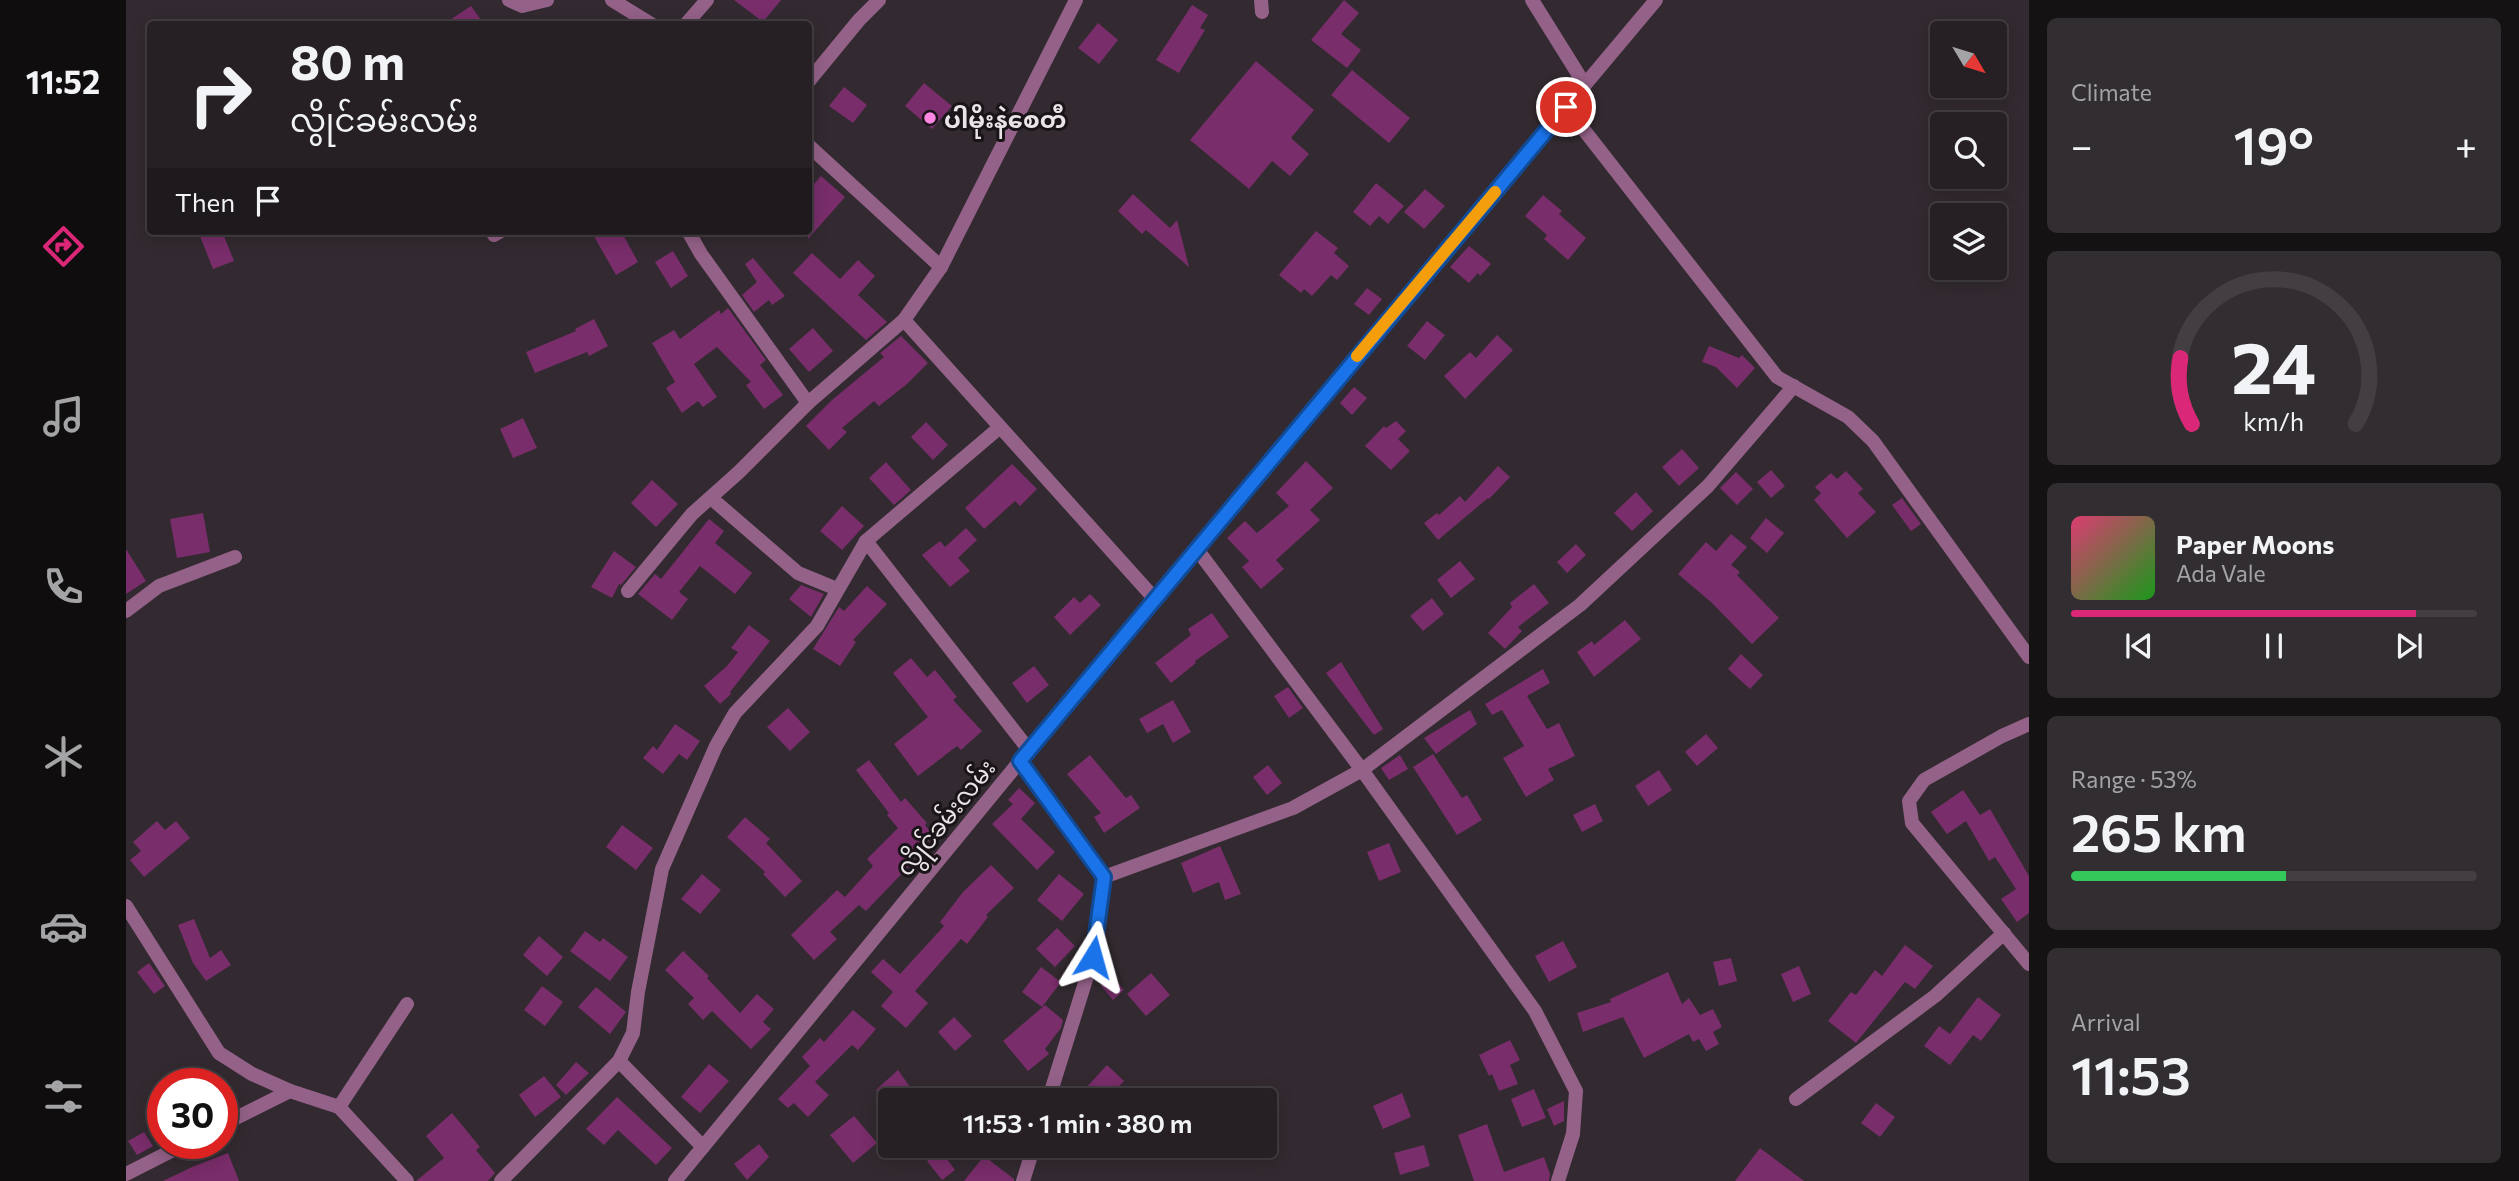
<!DOCTYPE html>
<html lang="en">
<head>
<meta charset="utf-8">
<style>
  body { margin:0; font-family:Commissioner,"Noto Sans Myanmar",sans-serif; background:#322d31; color:#f1f3f6; height:100vh; display:flex; flex-direction:column; font-size:26px; white-space:nowrap }
  * { box-sizing:border-box; margin:0 }
  p { font-size:23px; color:#a4a3a6 }
  .icon { flex:none; width:38px; height:38px; fill:none; stroke:currentColor; stroke-width:2; stroke-linecap:round; stroke-linejoin:round }
  .map { position:relative; flex:1; overflow:hidden }
  .side { display:flex; flex-direction:column; gap:18px; padding:18px; background:#151214; width:490px }
  .side>* { flex:none }
  .banner { position:absolute; left:21px; top:21px; width:665px; height:214px; border-radius:7px; box-shadow:0 4px 18px #0003,0 0 0 2px #423e41; background:#262024; color:#f1f3f6; overflow:hidden }
  .needle { width:46px; rotate:128deg }
  .buttons { position:absolute; left:1804px; top:21px; display:grid; gap:14px }
  .buttons a { display:grid; place-items:center; width:77px; height:77px; border-radius:7px; background:#262024; box-shadow:0 4px 18px #0003,0 0 0 2px #423e41; font-size:35px }
  .speed { position:absolute; left:21px; top:1068px; display:flex; gap:14px; font-size:35px; font-weight:700; text-align:center }
  .speed>* { display:grid; place-content:center; width:91px; height:91px; border-radius:50%; background:#262024; box-shadow:0 4px 18px #0003,0 0 0 2px #423e41; line-height:1 }
  .speed .limit { border:10px solid #d22; background:#fff; color:#111 }
  .pin { position:absolute; display:grid; place-items:center; width:60px; height:60px; color:#fff; margin:-30px; border:4px solid #fff; border-radius:50%; box-shadow:0 2px 7px #0007 }
  .me { position:absolute; width:77px; margin:-38px; rotate:8deg; stroke-linejoin:round; filter:drop-shadow(0 0 5px #0008) }
  .turn { display:flex; align-items:center; gap:24px; height:147px; padding:0 28px; font-size:32px }
  .turn .icon { width:91px; height:91px; stroke-width:2.5 }
  .turn b { display:block; font-size:49px; line-height:60px }
  .then { display:flex; align-items:center; height:66px; padding:0 28px; background:#0003; gap:14px; font-size:26px }
  .big { font-size:52px; font-weight:600; line-height:1.1 }
  .side .tile { flex:1; display:flex; flex-direction:column; justify-content:center; gap:10px; min-width:0; padding:0 24px; border-radius:10px; background:#322d31 }
  .side .dial { align-items:center; gap:0 }
  .dial svg { height:182px; overflow:visible; fill:none; stroke:#423e41; stroke-width:7; stroke-linecap:round; text-anchor:middle }
  .dial text { fill:#f1f3f6; stroke:none }
  .song { display:flex; align-items:center; gap:21px }
  .cover { width:84px; height:84px; border-radius:10px; background:linear-gradient(135deg,hsl(340 70% 55%),hsl(120 70% 35%)) }
  .played { height:7px; border-radius:4px; background:linear-gradient(90deg,#db2777 85%,#423e41 85%) }
  .keys { display:flex; justify-content:space-around; direction:ltr }
  .heat { display:flex; justify-content:space-between; align-items:center; font-size:38px; direction:ltr }
  .charge { height:10px; border-radius:5px; background:linear-gradient(90deg,#34c759 53%,#423e41 0) }
  .trip { position:absolute; left:752px; top:1088px; width:399px; height:70px; border-radius:7px; background:#262024; box-shadow:0 4px 18px #0003,0 0 0 2px #423e41; font-weight:600; line-height:70px; text-align:center }
  main { display:flex; flex:1; min-height:0 }
  .dock { display:flex; flex-direction:column; width:126px; justify-content:space-around; align-items:center; background:#0f0d0e; color:#a4a3a6 }
  .dock .icon { width:49px; height:49px }
  .dock .selected { color:#db2777 }
  .dock b { font-size:32px; color:#f1f3f6 }
  .map>svg:first-child { display:block }
  .building { fill:#792d6a }
  .lines { fill:none; stroke-linecap:round; stroke-linejoin:round }
  .street { stroke:#946188; stroke-width:14 }
  .route-casing { stroke:#114b97; stroke-width:18 }
  .route { stroke:#1a73e8; stroke-width:12 }
  .slow { stroke:#f59e0b; stroke-width:12 }
  .poi-dot { fill:#fd86e2; stroke:#181417; stroke-width:2.5 }
  .labels { text-anchor:middle; dominant-baseline:central; stroke-width:6; stroke-linejoin:round; paint-order:stroke }
  .poi-label { font-size:24px; font-weight:bold; fill:#eae4e8; stroke:#181417; text-anchor:start }
  .street-label { font-size:24px; fill:#eae4e8; stroke:#181417 }
</style>
</head>
<body>
<main>
<nav class="dock">
<b>11:52</b>
<svg class="icon selected" aria-label="directions" viewBox="0 0 24 24"><path d="M12 3l9 9-9 9-9-9zM9 14v-3h6M13 9l2 2-2 2"/></svg>
<svg class="icon" aria-label="music" viewBox="0 0 24 24"><path d="M9 18V5l10-2v13"/><circle cx="6" cy="18" r="3"/><circle cx="16" cy="16" r="3"/></svg>
<svg class="icon" aria-label="phone" viewBox="0 0 24 24"><path d="M5 4h4l2 5-3 2q2 4 5 5l2-3 5 2v4C11 20 4 13 5 4z"/></svg>
<svg class="icon" aria-label="climate" viewBox="0 0 24 24"><path d="M12 3v18M4 7l16 10M4 17L20 7"/></svg>
<svg class="icon" aria-label="car" viewBox="0 0 24 24"><path d="M5 17H2v-5l4-1 3-4h7l3 4 3 1v5h-3M9 17h6M6 11h13"/><circle cx="7" cy="17" r="2"/><circle cx="17" cy="17" r="2"/></svg>
<svg class="icon" aria-label="filters" viewBox="0 0 24 24"><path d="M4 7h16M4 17h16"/><circle cx="9" cy="7" r="2"/><circle cx="15" cy="17" r="2"/></svg>
</nav>
<div class="map">
<svg width="1903" height="1181" viewBox="0 0 1903 1181">
  <rect width="100%" height="100%" fill="#322a30"/>
  <!-- building -->
  <g class="building">
    <polygon points="608,0 655,0 637,22"/>
    <polygon points="1218,0 1233,13 1215,34 1235,50 1221,68 1185,40"/>
    <polygon points="1066,5 1082,15 1074,28 1079,30 1053,73 1030,60"/>
    <polygon points="345,6 358,24 318,24"/>
    <polygon points="972,23 992,40 973,64 952,48"/>
    <polygon points="1130,61 1188,110 1165,138 1183,154 1164,176 1146,161 1123,189 1064,140"/>
    <polygon points="1226,70 1284,118 1263,143 1205,95"/>
    <polygon points="798,83 826,106 806,129 779,106"/>
    <polygon points="718,87 741,105 727,123 703,106"/>
    <polygon points="695,176 719,197 682,239 682,191"/>
    <polygon points="1250,183 1278,206 1262,224 1253,216 1244,226 1227,212"/>
    <polygon points="1299,189 1319,206 1298,229 1278,212"/>
    <polygon points="1007,194 1044,228 1051,220 1063,267 1020,230 1016,234 992,211"/>
    <polygon points="1417,195 1436,211 1433,214 1460,238 1442,260 1418,239 1421,235 1399,216"/>
    <polygon points="88,231 96,231 108,261 87,269 74,236"/>
    <polygon points="465,231 495,231 512,262 490,275"/>
    <polygon points="1190,231 1212,248 1208,253 1223,266 1211,280 1205,275 1186,296 1178,289 1175,293 1153,275"/>
    <polygon points="1343,246 1365,264 1354,276 1352,273 1343,283 1324,267"/>
    <polygon points="547,251 562,276 545,288 529,262"/>
    <polygon points="686,253 714,279 732,260 749,276 732,295 761,322 740,340 667,273"/>
    <polygon points="627,258 659,296 646,305 643,300 628,312 616,295 631,282 619,264"/>
    <polygon points="1241,288 1256,299 1243,315 1228,304"/>
    <polygon points="602,308 640,360 634,365 657,395 638,409 620,385 625,382 591,347 568,364 591,397 577,407 572,401 556,413 540,388 549,382 526,343 548,330 554,339 593,310 595,314"/>
    <polygon points="468,319 482,346 463,356 461,352 409,373 400,352 450,331 449,329"/>
    <polygon points="1301,321 1319,335 1299,360 1281,346"/>
    <polygon points="687,328 707,351 683,372 663,349"/>
    <polygon points="1371,335 1387,350 1339,399 1318,376 1344,352 1350,358"/>
    <polygon points="775,336 802,363 781,384 753,406 748,401 716,428 721,432 703,450 680,426 706,400 758,357 754,353"/>
    <polygon points="1583,346 1613,358 1616,355 1629,368 1611,388 1590,367 1576,362"/>
    <polygon points="1228,387 1241,398 1226,415 1214,403"/>
    <polygon points="397,418 411,448 387,458 374,429"/>
    <polygon points="1270,421 1280,431 1272,439 1284,451 1265,470 1239,446 1258,426 1260,428"/>
    <polygon points="800,422 822,445 807,460 785,437"/>
    <polygon points="1556,449 1573,468 1553,486 1536,467"/>
    <polygon points="1180,461 1207,488 1184,510 1194,520 1150,560 1158,569 1135,589 1116,567 1123,561 1101,538 1119,521 1131,533 1163,506 1150,493"/>
    <polygon points="760,462 785,490 768,505 743,478"/>
    <polygon points="886,464 911,489 894,506 889,501 858,529 839,508"/>
    <polygon points="1372,466 1384,477 1363,499 1362,498 1312,540 1298,523 1311,513 1313,515 1334,496 1339,502"/>
    <polygon points="1645,470 1659,486 1645,498 1631,482"/>
    <polygon points="1720,471 1737,489 1732,493 1750,512 1721,538 1688,500 1695,493 1689,487 1705,473 1711,479"/>
    <polygon points="1610,472 1627,489 1611,505 1594,488"/>
    <polygon points="526,480 552,504 530,527 505,503"/>
    <polygon points="1510,492 1527,511 1506,531 1488,513"/>
    <polygon points="1776,498 1795,524 1785,531 1766,505"/>
    <polygon points="716,506 738,526 716,550 694,531"/>
    <polygon points="77,513 84,552 51,558 44,519"/>
    <polygon points="1640,518 1658,533 1641,553 1624,538"/>
    <polygon points="583,519 598,531 589,543 626,573 609,594 574,566 553,592 562,599 546,620 512,594 529,574 535,579"/>
    <polygon points="840,528 851,540 832,558 844,571 824,587 796,555 814,541 819,547"/>
    <polygon points="1605,534 1621,547 1605,565 1614,572 1611,575 1653,618 1626,644 1586,603 1552,574 1580,542 1590,551"/>
    <polygon points="1450,544 1460,555 1441,573 1431,562"/>
    <polygon points="0,549 20,581 0,594"/>
    <polygon points="488,551 510,567 495,585 493,584 486,598 465,587"/>
    <polygon points="1334,561 1349,579 1325,598 1311,580"/>
    <polygon points="1408,584 1423,603 1392,627 1396,631 1379,649 1362,633 1386,607 1384,603"/>
    <polygon points="675,585 698,594 685,617 663,599"/>
    <polygon points="741,586 761,604 727,640 730,642 714,666 687,649 713,607 718,611"/>
    <polygon points="964,594 975,605 944,635 928,617 948,597 954,603"/>
    <polygon points="1306,598 1318,614 1297,631 1284,616"/>
    <polygon points="1086,613 1103,637 1069,661 1070,663 1045,683 1029,663 1065,635 1062,629"/>
    <polygon points="1499,620 1515,639 1468,677 1451,652 1466,641 1468,645"/>
    <polygon points="623,625 644,641 604,692 605,694 594,704 578,686 601,666 612,652 605,648"/>
    <polygon points="1615,654 1637,675 1624,689 1602,669"/>
    <polygon points="785,658 801,677 809,670 831,697 827,700 856,731 835,750 831,746 792,776 768,744 802,717 767,673"/>
    <polygon points="1215,662 1257,729 1248,735 1200,673"/>
    <polygon points="908,666 923,685 901,703 886,683"/>
    <polygon points="1417,669 1424,683 1401,696 1421,729 1433,723 1449,756 1422,769 1428,780 1400,797 1377,758 1398,746 1376,710 1366,715 1359,704"/>
    <polygon points="1162,687 1177,708 1163,718 1148,696"/>
    <polygon points="1047,700 1065,732 1047,743 1037,724 1021,733 1013,719"/>
    <polygon points="662,708 684,732 664,751 641,727"/>
    <polygon points="1344,710 1351,724 1310,754 1298,738"/>
    <polygon points="549,724 574,741 561,760 553,754 537,774 517,758 527,746 531,750"/>
    <polygon points="1580,734 1592,748 1571,766 1559,752"/>
    <polygon points="1307,754 1336,798 1341,795 1356,820 1331,835 1287,767"/>
    <polygon points="964,755 1000,798 1005,795 1014,808 978,833 968,817 975,813 941,774"/>
    <polygon points="1274,755 1282,769 1263,780 1255,768"/>
    <polygon points="743,760 775,802 779,798 801,823 799,825 808,836 782,858 786,863 740,911 733,905 704,932 711,939 688,960 665,935 711,890 719,897 747,866 741,859 772,828 761,815 763,813 730,770"/>
    <polygon points="1142,765 1156,783 1141,795 1127,777"/>
    <polygon points="1533,770 1546,790 1522,806 1509,786"/>
    <polygon points="893,788 909,803 895,819 929,852 911,870 866,824 887,804 882,800"/>
    <polygon points="1837,790 1854,815 1864,809 1903,876 1903,913 1891,922 1875,899 1890,889 1869,857 1863,861 1840,821 1821,834 1805,812"/>
    <polygon points="1469,804 1477,821 1456,832 1447,815"/>
    <polygon points="619,817 644,839 640,843 676,881 659,897 637,874 639,872 601,837"/>
    <polygon points="31,821 39,830 50,821 64,838 18,877 4,860 15,851 7,842"/>
    <polygon points="496,825 527,848 510,870 480,847"/>
    <polygon points="1263,843 1275,872 1253,881 1241,852"/>
    <polygon points="1094,846 1115,894 1099,900 1093,882 1067,893 1055,863"/>
    <polygon points="865,865 888,888 860,915 862,917 841,944 835,939 789,991 802,1003 780,1028 755,1006 767,992 745,972 757,959 774,974 818,926 814,922 837,892"/>
    <polygon points="576,874 595,890 574,914 555,899"/>
    <polygon points="933,874 958,894 936,921 911,900"/>
    <polygon points="68,919 84,958 95,950 105,965 80,981 67,963 52,925"/>
    <polygon points="931,928 949,946 929,967 910,949"/>
    <polygon points="459,931 474,942 477,938 502,957 484,981 444,951"/>
    <polygon points="413,936 437,957 421,976 397,955"/>
    <polygon points="1437,941 1451,967 1423,982 1409,956"/>
    <polygon points="1779,945 1807,966 1789,989 1779,982 1730,1043 1702,1021 1725,992 1730,995 1749,970 1756,976"/>
    <polygon points="557,951 583,976 581,978 614,1013 631,994 648,1009 637,1022 645,1029 625,1049 586,1011 577,1020 562,1004 568,998 539,970"/>
    <polygon points="1605,958 1611,981 1593,986 1587,962"/>
    <polygon points="23,963 39,986 28,994 11,972"/>
    <polygon points="1673,966 1685,994 1667,1002 1655,974"/>
    <polygon points="915,967 935,982 916,1007 896,992"/>
    <polygon points="1542,972 1556,1004 1563,998 1574,1015 1587,1009 1596,1027 1587,1032 1593,1044 1580,1051 1573,1039 1567,1042 1563,1034 1518,1058 1497,1017 1457,1032 1451,1013 1485,1002 1484,999"/>
    <polygon points="1025,973 1044,995 1020,1016 1001,994"/>
    <polygon points="987,977 998,990 987,1000 975,986"/>
    <polygon points="416,986 437,1002 419,1026 398,1010"/>
    <polygon points="470,987 500,1012 484,1034 452,1007"/>
    <polygon points="1852,997 1875,1015 1855,1041 1847,1035 1824,1065 1798,1046 1813,1026 1824,1034"/>
    <polygon points="919,1005 937,1020 935,1028 919,1049 923,1054 902,1071 877,1041"/>
    <polygon points="727,1010 750,1029 732,1050 726,1045 689,1082 703,1095 682,1117 668,1103 662,1108 652,1099 684,1066 676,1057 694,1038 698,1042"/>
    <polygon points="828,1017 846,1036 829,1051 812,1032"/>
    <polygon points="1384,1040 1394,1060 1384,1065 1392,1084 1373,1091 1366,1074 1363,1076 1353,1055"/>
    <polygon points="450,1062 463,1073 440,1095 430,1085"/>
    <polygon points="583,1064 603,1081 574,1113 555,1097"/>
    <polygon points="981,1065 998,1081 979,1101 948,1101"/>
    <polygon points="772,1070 794,1101 758,1101 750,1090"/>
    <polygon points="418,1076 435,1097 409,1117 393,1095"/>
    <polygon points="1408,1089 1420,1118 1396,1127 1385,1099"/>
    <polygon points="1276,1093 1285,1117 1257,1129 1247,1106"/>
    <polygon points="491,1097 546,1148 530,1165 492,1130 478,1145 460,1129"/>
    <polygon points="1438,1101 1438,1121 1428,1126 1421,1109"/>
    <polygon points="1750,1103 1769,1117 1754,1137 1735,1123"/>
    <polygon points="326,1113 354,1147 350,1150 369,1173 362,1181 290,1181 318,1158 300,1136"/>
    <polygon points="728,1116 751,1143 727,1163 704,1135"/>
    <polygon points="1361,1124 1378,1172 1418,1157 1424,1174 1423,1181 1348,1181 1332,1135"/>
    <polygon points="18,1132 27,1146 11,1155 2,1141"/>
    <polygon points="633,1144 643,1157 621,1180 608,1164"/>
    <polygon points="1298,1145 1304,1166 1274,1175 1268,1153"/>
    <polygon points="1634,1148 1678,1181 1609,1181"/>
    <polygon points="815,1151 829,1170 816,1180 801,1161"/>
    <polygon points="102,1153 113,1181 37,1181 66,1167"/>
    <polygon points="858,1156 888,1179 888,1181 838,1181"/>
  </g>
  <g class="lines">
    <!-- street -->
    <g class="street">
      <polyline points="383,0 396,6 421,0"/>
      <polyline points="486,0 525,24"/>
      <polyline points="1135,0 1136,12"/>
      <polyline points="1406,0 1459,85"/>
      <polyline points="560,24 581,0"/>
      <polyline points="682,82 733,20 753,0"/>
      <polyline points="1440,107 1651,377 1722,417 1747,441 1903,657"/>
      <polyline points="682,145 815,267"/>
      <polyline points="562,231 575,254 682,403"/>
      <polyline points="368,235 375,231"/>
      <polyline points="778,320 1028,598"/>
      <polyline points="585,498 672,573 711,589"/>
      <polyline points="740,541 903,750"/>
      <polyline points="1070,548 1236,770 1409,1011 1450,1091 1447,1134 1432,1181"/>
      <polyline points="502,591 566,514 613,472 682,403 778,320 815,267 950,0"/>
      <polyline points="0,611 33,586 109,557"/>
      <polyline points="1903,724 1876,736 1798,780 1783,801 1786,823 1903,964"/>
      <polyline points="894,761 978,877 967,957 922,1101"/>
      <polyline points="978,877 1167,808 1236,770 1454,605 1582,486 1668,386"/>
      <polyline points="0,906 93,1053 126,1074 164,1091 213,1107 281,1181"/>
      <polyline points="493,1061 577,1147"/>
      <polyline points="1670,1099 1809,996 1878,933"/>
      <polyline points="213,1107 281,1004"/>
      <polyline points="96,1125 164,1091"/>
      <polyline points="0,1174 61,1143"/>
      <polyline points="375,1181 493,1061 507,1033 512,992 536,869 590,746 609,713 691,626 740,541 873,428"/>
      <polyline points="549,1181 1028,598 1530,0"/>
      <polyline points="897,1181 908,1146"/>
    </g>
  </g>
  <g class="lines">
    <!-- route casing -->
    <g class="route-casing">
      <polyline id="route" points="967,957 978,877 894,761 1440,107"/>
    </g>
    <!-- route -->
    <use href="#route" class="route"/>
    <!-- slow -->
    <polyline class="slow" points="1231,356 1369,192"/>
  </g>
  <!-- markers -->
  <circle class="poi-dot" cx="804" cy="118" r="7"/>
  <g class="labels">
    <!-- poi labels -->
    <g class="poi-label">
      <text x="818" y="118">ပါမိုးနဲစေတီ</text>
    </g>
    <!-- street labels -->
    <g class="street-label">
      <text transform="translate(819 817) rotate(-51)">လွိုင်ခမ်းလမ်း</text>
    </g>
  </g>
</svg>
<div class="buttons">
<a><svg class="needle" viewBox="-14 -14 28 28"><path d="M0-13l5 13h-10z" fill="#e53935"/><path d="M0 13l5-13h-10z" fill="#a4a3a6"/></svg></a>
<a><svg class="icon" aria-label="search" viewBox="0 0 24 24"><circle cx="10" cy="10" r="6"/><path d="M15 15l6 6"/></svg></a>
<a><svg class="icon" aria-label="layers" viewBox="0 0 24 24"><path d="M12 4l9 5-9 5-9-5zM3 14l9 5 9-5"/></svg></a>
</div>
<div class="speed"><div class="limit">30</div></div>
<div class="pin" style="left:1440px;top:107px;background:#d93025"><svg class="icon" aria-label="arrive" viewBox="0 0 24 24"><path d="M6 21V4h12l-3 4 3 4H6"/></svg></div>
<svg class="me" style="left:967px;top:957px" viewBox="-20 -20 40 40"><path d="M0-17L14 15 0 8-14 15z" fill="#1a73e8" stroke="#fff" stroke-width="4"/></svg>
<div class="trip">11:53 · 1 min · 380 m</div>
<div class="banner">
<div class="turn"><svg class="icon" aria-label="right" viewBox="0 0 24 24"><path d="M7 20v-9h11M14 6l5 5-5 5"/></svg><div><b>80 m</b>လွိုင်ခမ်းလမ်း</div></div>
<div class="then">Then<svg class="icon" aria-label="arrive" viewBox="0 0 24 24"><path d="M6 21V4h12l-3 4 3 4H6"/></svg></div>
</div>
</div>
<section class="side">
<div class="tile"><p>Climate</p>
<div class="heat"><a>−</a><b class="big">19°</b><a>+</a></div>
</div>
<div class="tile dial"><svg viewBox="0 0 100 80">
<path d="M14 69A42 42 0 1 1 86 69"/>
<path d="M14 69A42 42 0 0 1 9 40" stroke="#db2777"/>
<text x="50" y="56" font-size="32" font-weight="700">24</text>
<text x="50" y="72" font-size="11">km/h</text>
</svg></div>
<div class="tile">
<div class="song"><i class="cover"></i><div><b>Paper Moons</b><p>Ada Vale</p></div></div>
<div class="played"></div>
<div class="keys"><svg class="icon" aria-label="previous" viewBox="0 0 24 24"><path d="M18 5L8 12l10 7zM5 5v14"/></svg><svg class="icon" aria-label="pause" viewBox="0 0 24 24"><path d="M8 5v14M16 5v14"/></svg><svg class="icon" aria-label="next" viewBox="0 0 24 24"><path d="M6 5l10 7-10 7zM19 5v14"/></svg></div>
</div>
<div class="tile"><p>Range · 53%</p><b class="big">265 km</b><div class="charge"></div></div>
<div class="tile"><p>Arrival</p><b class="big">11:53</b></div>
</section>
</main>
</body>
</html>
